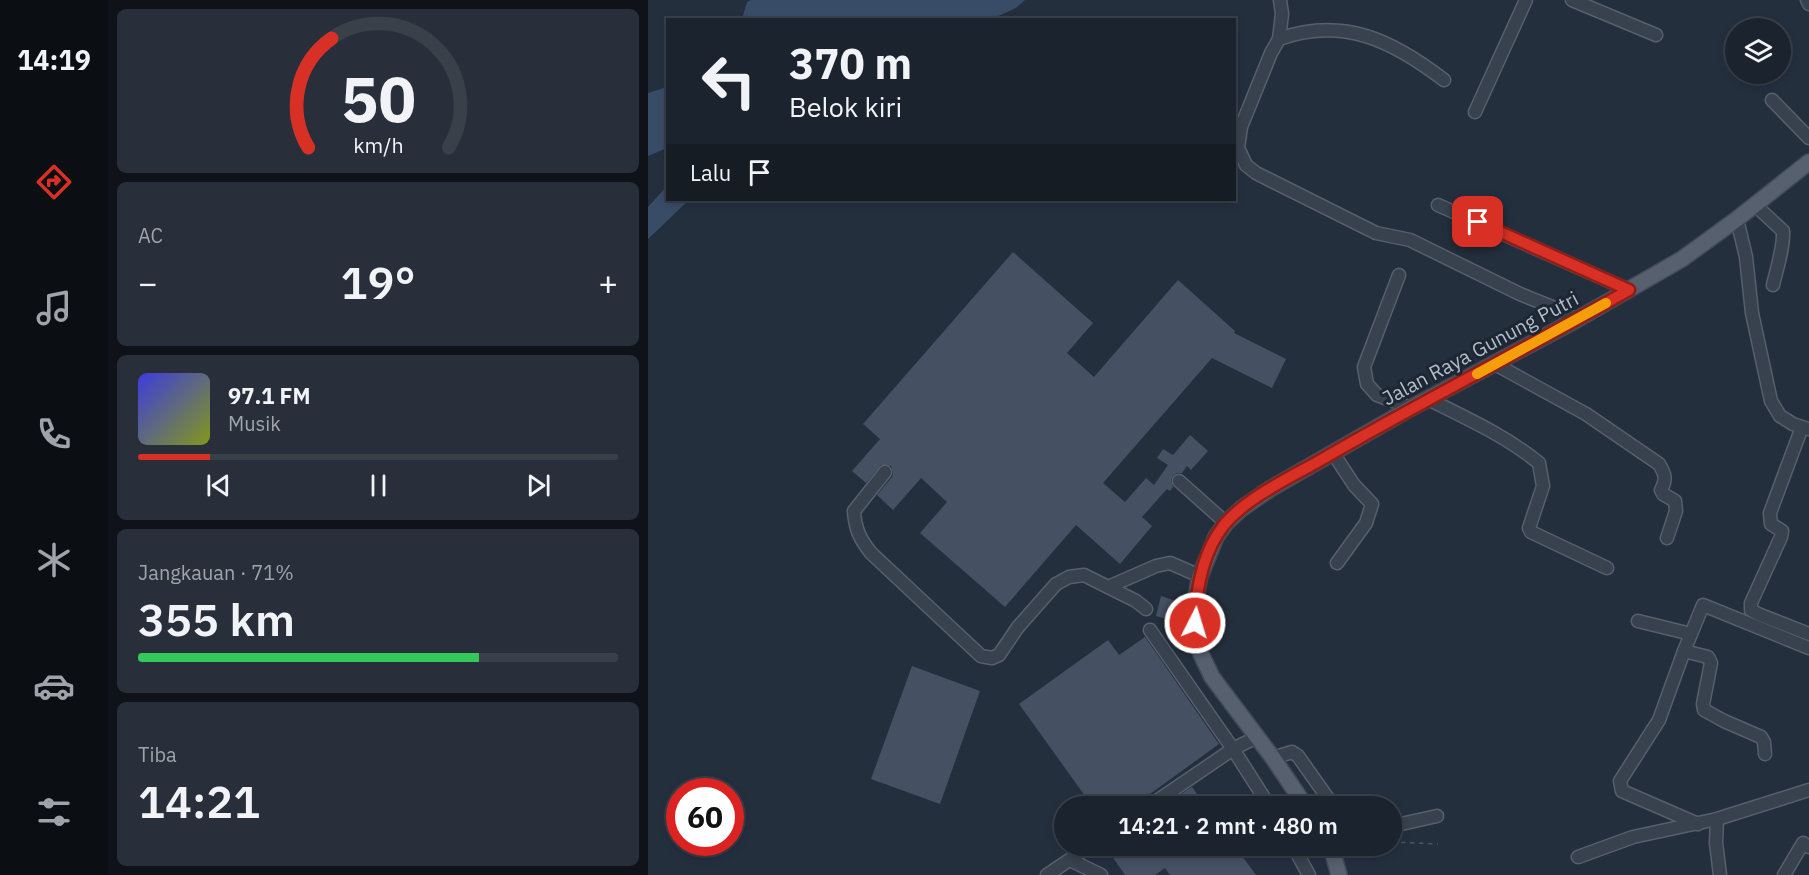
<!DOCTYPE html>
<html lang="id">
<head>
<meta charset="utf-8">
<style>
  body { margin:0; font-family:"IBM Plex Sans",sans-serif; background:#282f3a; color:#f1f3f6; height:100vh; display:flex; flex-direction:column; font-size:22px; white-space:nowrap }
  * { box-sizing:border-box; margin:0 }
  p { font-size:20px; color:#a0a4aa }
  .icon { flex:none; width:33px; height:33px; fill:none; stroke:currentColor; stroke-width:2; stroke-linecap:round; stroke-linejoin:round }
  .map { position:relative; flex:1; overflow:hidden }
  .drawer { display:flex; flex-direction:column; gap:9px; padding:9px; background:#0f1319; width:540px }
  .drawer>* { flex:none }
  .banner { position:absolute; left:18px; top:18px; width:570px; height:183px; border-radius:0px; box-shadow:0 3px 9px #0003,0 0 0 2px #39404a; background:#1b232e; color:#f1f3f6; overflow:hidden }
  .buttons { position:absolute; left:1077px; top:18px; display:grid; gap:12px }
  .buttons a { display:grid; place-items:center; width:66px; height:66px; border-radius:50%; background:#1b232e; box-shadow:0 3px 9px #0003,0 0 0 2px #39404a; font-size:30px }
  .speed { position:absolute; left:18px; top:778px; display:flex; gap:12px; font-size:30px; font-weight:700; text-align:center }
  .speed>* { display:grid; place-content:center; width:78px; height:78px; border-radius:50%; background:#1b232e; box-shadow:0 3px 9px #0003,0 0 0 2px #39404a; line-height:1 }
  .speed .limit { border:9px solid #d22; background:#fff; color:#111 }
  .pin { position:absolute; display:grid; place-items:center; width:51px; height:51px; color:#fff; margin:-26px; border-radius:12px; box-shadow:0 3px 9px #0006 }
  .me { position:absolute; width:66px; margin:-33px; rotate:5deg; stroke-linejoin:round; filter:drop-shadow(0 0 4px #0008) }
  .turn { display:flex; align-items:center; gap:21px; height:126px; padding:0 24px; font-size:27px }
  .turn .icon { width:78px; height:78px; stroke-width:2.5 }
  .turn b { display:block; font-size:42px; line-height:51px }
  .then { display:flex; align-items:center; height:57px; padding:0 24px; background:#0003; gap:12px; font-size:22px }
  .big { font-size:45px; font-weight:600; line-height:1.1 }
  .drawer .widget { flex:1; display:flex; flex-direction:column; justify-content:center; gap:9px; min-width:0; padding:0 21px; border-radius:9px; background:#282f3a }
  .drawer .dial { align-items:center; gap:0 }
  .dial svg { height:156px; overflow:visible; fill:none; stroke:#39404a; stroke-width:7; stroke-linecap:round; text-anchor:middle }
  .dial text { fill:#f1f3f6; stroke:none }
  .song { display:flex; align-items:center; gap:18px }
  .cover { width:72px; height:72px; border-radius:9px; background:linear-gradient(135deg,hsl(240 70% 55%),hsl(70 70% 35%)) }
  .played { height:6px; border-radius:3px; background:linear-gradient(90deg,#d93025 15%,#39404a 15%) }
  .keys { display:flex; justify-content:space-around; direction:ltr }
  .heat { display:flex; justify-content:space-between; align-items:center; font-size:33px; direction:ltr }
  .charge { height:9px; border-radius:4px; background:linear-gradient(90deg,#34c759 71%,#39404a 0) }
  .trip { position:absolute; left:406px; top:796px; width:348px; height:60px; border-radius:30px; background:#1b232e; box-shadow:0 3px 9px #0003,0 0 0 2px #39404a; font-weight:600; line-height:60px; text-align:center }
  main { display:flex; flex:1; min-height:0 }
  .menu { display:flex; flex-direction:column; width:108px; justify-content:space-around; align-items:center; background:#0b0e12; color:#a0a4aa }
  .menu .icon { width:42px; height:42px }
  .menu .on { color:#d93025 }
  .menu b { font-size:27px; color:#f1f3f6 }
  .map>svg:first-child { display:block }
  .water { fill:#394c67 }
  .building { fill:#455162 }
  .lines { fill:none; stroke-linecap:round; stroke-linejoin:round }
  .minor-casing { stroke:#565f6c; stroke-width:15 }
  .major-casing { stroke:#414a57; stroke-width:18 }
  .path { stroke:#44595c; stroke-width:1.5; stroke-dasharray:4.5 4.5; stroke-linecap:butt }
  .minor { stroke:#38414e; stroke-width:12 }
  .major { stroke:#56606e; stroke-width:15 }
  .route-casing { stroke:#8d1f18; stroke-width:15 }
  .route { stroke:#d93025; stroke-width:10 }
  .slow { stroke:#f59e0b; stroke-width:10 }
  .labels { text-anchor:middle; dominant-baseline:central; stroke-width:6; stroke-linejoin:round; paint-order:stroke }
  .street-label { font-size:20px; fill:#b4bcc9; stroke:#1d2633 }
</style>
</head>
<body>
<main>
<nav class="menu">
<b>14:19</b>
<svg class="icon on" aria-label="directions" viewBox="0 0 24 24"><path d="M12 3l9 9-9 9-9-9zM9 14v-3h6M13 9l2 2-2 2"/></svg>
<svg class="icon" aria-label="music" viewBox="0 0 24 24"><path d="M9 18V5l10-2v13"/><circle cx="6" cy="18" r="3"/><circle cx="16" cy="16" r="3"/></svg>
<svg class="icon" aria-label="phone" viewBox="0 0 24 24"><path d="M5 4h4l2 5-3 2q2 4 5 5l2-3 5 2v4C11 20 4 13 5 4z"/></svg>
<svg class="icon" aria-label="climate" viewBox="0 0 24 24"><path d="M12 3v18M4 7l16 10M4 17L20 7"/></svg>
<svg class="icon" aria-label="car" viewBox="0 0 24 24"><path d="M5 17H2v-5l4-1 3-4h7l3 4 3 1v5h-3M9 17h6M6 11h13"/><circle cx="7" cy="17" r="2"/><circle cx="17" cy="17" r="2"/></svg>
<svg class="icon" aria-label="filters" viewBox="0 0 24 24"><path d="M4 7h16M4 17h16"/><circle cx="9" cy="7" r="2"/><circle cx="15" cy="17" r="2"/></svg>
</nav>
<section class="drawer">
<div class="widget dial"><svg viewBox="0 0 100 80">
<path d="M14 69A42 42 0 1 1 86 69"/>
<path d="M14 69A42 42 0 0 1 26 13" stroke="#d93025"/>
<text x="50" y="56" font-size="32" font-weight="700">50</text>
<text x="50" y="72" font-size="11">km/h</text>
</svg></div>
<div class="widget"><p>AC</p>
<div class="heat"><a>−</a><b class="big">19°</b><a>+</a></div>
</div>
<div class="widget">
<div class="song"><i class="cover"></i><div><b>97.1 FM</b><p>Musik</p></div></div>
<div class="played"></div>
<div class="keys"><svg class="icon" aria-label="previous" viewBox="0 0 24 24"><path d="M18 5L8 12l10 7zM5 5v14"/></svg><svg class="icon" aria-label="pause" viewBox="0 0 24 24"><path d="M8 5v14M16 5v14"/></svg><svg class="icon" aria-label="next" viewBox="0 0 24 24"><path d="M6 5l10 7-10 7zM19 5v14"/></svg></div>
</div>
<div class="widget"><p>Jangkauan · 71%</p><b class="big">355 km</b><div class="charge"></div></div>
<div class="widget"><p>Tiba</p><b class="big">14:21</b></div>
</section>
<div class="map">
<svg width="1161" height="875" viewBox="0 0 1161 875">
  <rect width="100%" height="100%" fill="#242f3e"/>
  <!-- water -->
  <g class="water">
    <polygon points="103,0 377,0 368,8 344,19 94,19 99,2"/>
    <polygon points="19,87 19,148 0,156 0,93"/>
    <polygon points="19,186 20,200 41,200 0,239 0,207"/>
  </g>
  <!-- building -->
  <g class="building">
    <polygon points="365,252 445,323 419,353 446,377 530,280 587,331 586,333 638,359 624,388 564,358 455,483 477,502 498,478 506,485 520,465 509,458 515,449 525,455 542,435 560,451 543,470 539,466 534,473 529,473 525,476 523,480 525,487 522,491 519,489 494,517 504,526 472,564 428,525 357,607 272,533 299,502 273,478 245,510 229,495 244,477 245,473 243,466 233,465 218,483 204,471 232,439 215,424"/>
    <polygon points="513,596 537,604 532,623 508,616"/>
    <polygon points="497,637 571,744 484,807 445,807 371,704 460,640 471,655"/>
    <polygon points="264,666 332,691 292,804 223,779"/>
    <polygon points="544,787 558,807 516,807 539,790"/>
    <polygon points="464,846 587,846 608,875 522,875 517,868 507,875 477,875 459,849"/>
  </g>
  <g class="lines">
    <!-- minor casing -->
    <g class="minor-casing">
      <g id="minor">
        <polyline points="632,0 634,14 631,39 623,53 593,127 590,148 598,165 608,173 728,233 762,240 872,294 909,309 928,320"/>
        <polyline points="924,0 1008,35"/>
        <polyline points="1159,0 1161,4"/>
        <path d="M631,39C696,16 745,41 796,80"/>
        <polyline points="1124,100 1161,138"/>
        <polyline points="827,112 878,0"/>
        <polyline points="790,205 981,290"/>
        <path d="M1107,205L1135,231C1136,247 1129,268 1125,285"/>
        <polyline points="1089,219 1098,257 1104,313 1123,401 1132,416 1145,424 1160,429"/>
        <polyline points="751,275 716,367 719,384 729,395 763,408"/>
        <path d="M847,364L938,414L1011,464C1017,474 1019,479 1013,490L1015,494L1027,501L1028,511L1019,538"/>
        <path d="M780,399C818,418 858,436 891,463L895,486L881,528L883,532L959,568"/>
        <polyline points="1154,427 1122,513 1123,524 1134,531 1133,537 1103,603 1103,610 1110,614 1161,634"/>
        <polyline points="685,453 706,485 724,504 718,523 689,563"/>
        <path d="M237,472L206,511C207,529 212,539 223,553L333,656L344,658L351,655L370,627L408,584L421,577L436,575L460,587L508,566L522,563L552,576"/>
        <polyline points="531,481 578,523"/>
        <polyline points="460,587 488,601 498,609"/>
        <polyline points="990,621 1043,634"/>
        <polyline points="502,630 585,749 622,807"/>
        <polyline points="1036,651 1060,657 1063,663 1055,704 1056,710 1076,721 1113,737 1116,742 1117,754"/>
        <polyline points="625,758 644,752 650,756 686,807"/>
        <polyline points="500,807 585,749 609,737"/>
        <polyline points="1069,819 1068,843 1072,875"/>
        <polyline points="1050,824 974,791 972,781 1011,720 1036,651 1055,605 1161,648"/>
        <polyline points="744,826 789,816"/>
        <polyline points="645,846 661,875"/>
        <polyline points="930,857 985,837 1069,819 1161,790"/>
        <polyline points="422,860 453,875"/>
        <polyline points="399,875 442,846"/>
        <polyline points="1136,875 1155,843 1161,847"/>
      </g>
    </g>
    <!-- major casing -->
    <g class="major-casing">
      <g id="major">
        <polyline points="658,807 625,758 564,677 553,654 547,636 547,602 552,576 568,537 578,523 593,509 622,489 763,408 928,320 1034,259 1089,219 1161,162"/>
        <polyline points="683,846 691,875"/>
      </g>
    </g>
    <!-- path -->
    <polyline class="path" points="744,842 790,844"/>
    <!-- minor -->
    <use href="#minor" class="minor"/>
    <!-- major -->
    <use href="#major" class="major"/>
  </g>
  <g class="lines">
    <!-- route casing -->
    <g class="route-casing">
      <path id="route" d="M547,623C548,589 554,553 576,525C600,496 646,476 678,457C778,399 881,347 981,290L830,222"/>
    </g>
    <!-- route -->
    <use href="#route" class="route"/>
    <!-- slow -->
    <polyline class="slow" points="829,374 958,303"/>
  </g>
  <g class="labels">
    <!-- street labels -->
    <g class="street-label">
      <text transform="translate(832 348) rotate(-28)">Jalan Raya Gunung Putri</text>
    </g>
  </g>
</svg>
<div class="buttons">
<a><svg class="icon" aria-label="layers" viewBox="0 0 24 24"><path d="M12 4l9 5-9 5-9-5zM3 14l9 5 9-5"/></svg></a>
</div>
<div class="speed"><div class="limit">60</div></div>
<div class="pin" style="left:830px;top:222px;background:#d93025"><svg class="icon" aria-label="arrive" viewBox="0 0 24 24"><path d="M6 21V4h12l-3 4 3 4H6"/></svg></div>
<svg class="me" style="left:547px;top:623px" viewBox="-20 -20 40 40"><circle r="17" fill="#d93025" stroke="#fff" stroke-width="3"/><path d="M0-11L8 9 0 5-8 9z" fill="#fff"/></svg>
<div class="trip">14:21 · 2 mnt · 480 m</div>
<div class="banner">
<div class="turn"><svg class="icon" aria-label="left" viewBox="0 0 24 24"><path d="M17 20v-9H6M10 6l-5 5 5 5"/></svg><div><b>370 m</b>Belok kiri</div></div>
<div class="then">Lalu<svg class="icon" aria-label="arrive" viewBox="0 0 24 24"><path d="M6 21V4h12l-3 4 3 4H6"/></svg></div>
</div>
</div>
</main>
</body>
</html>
